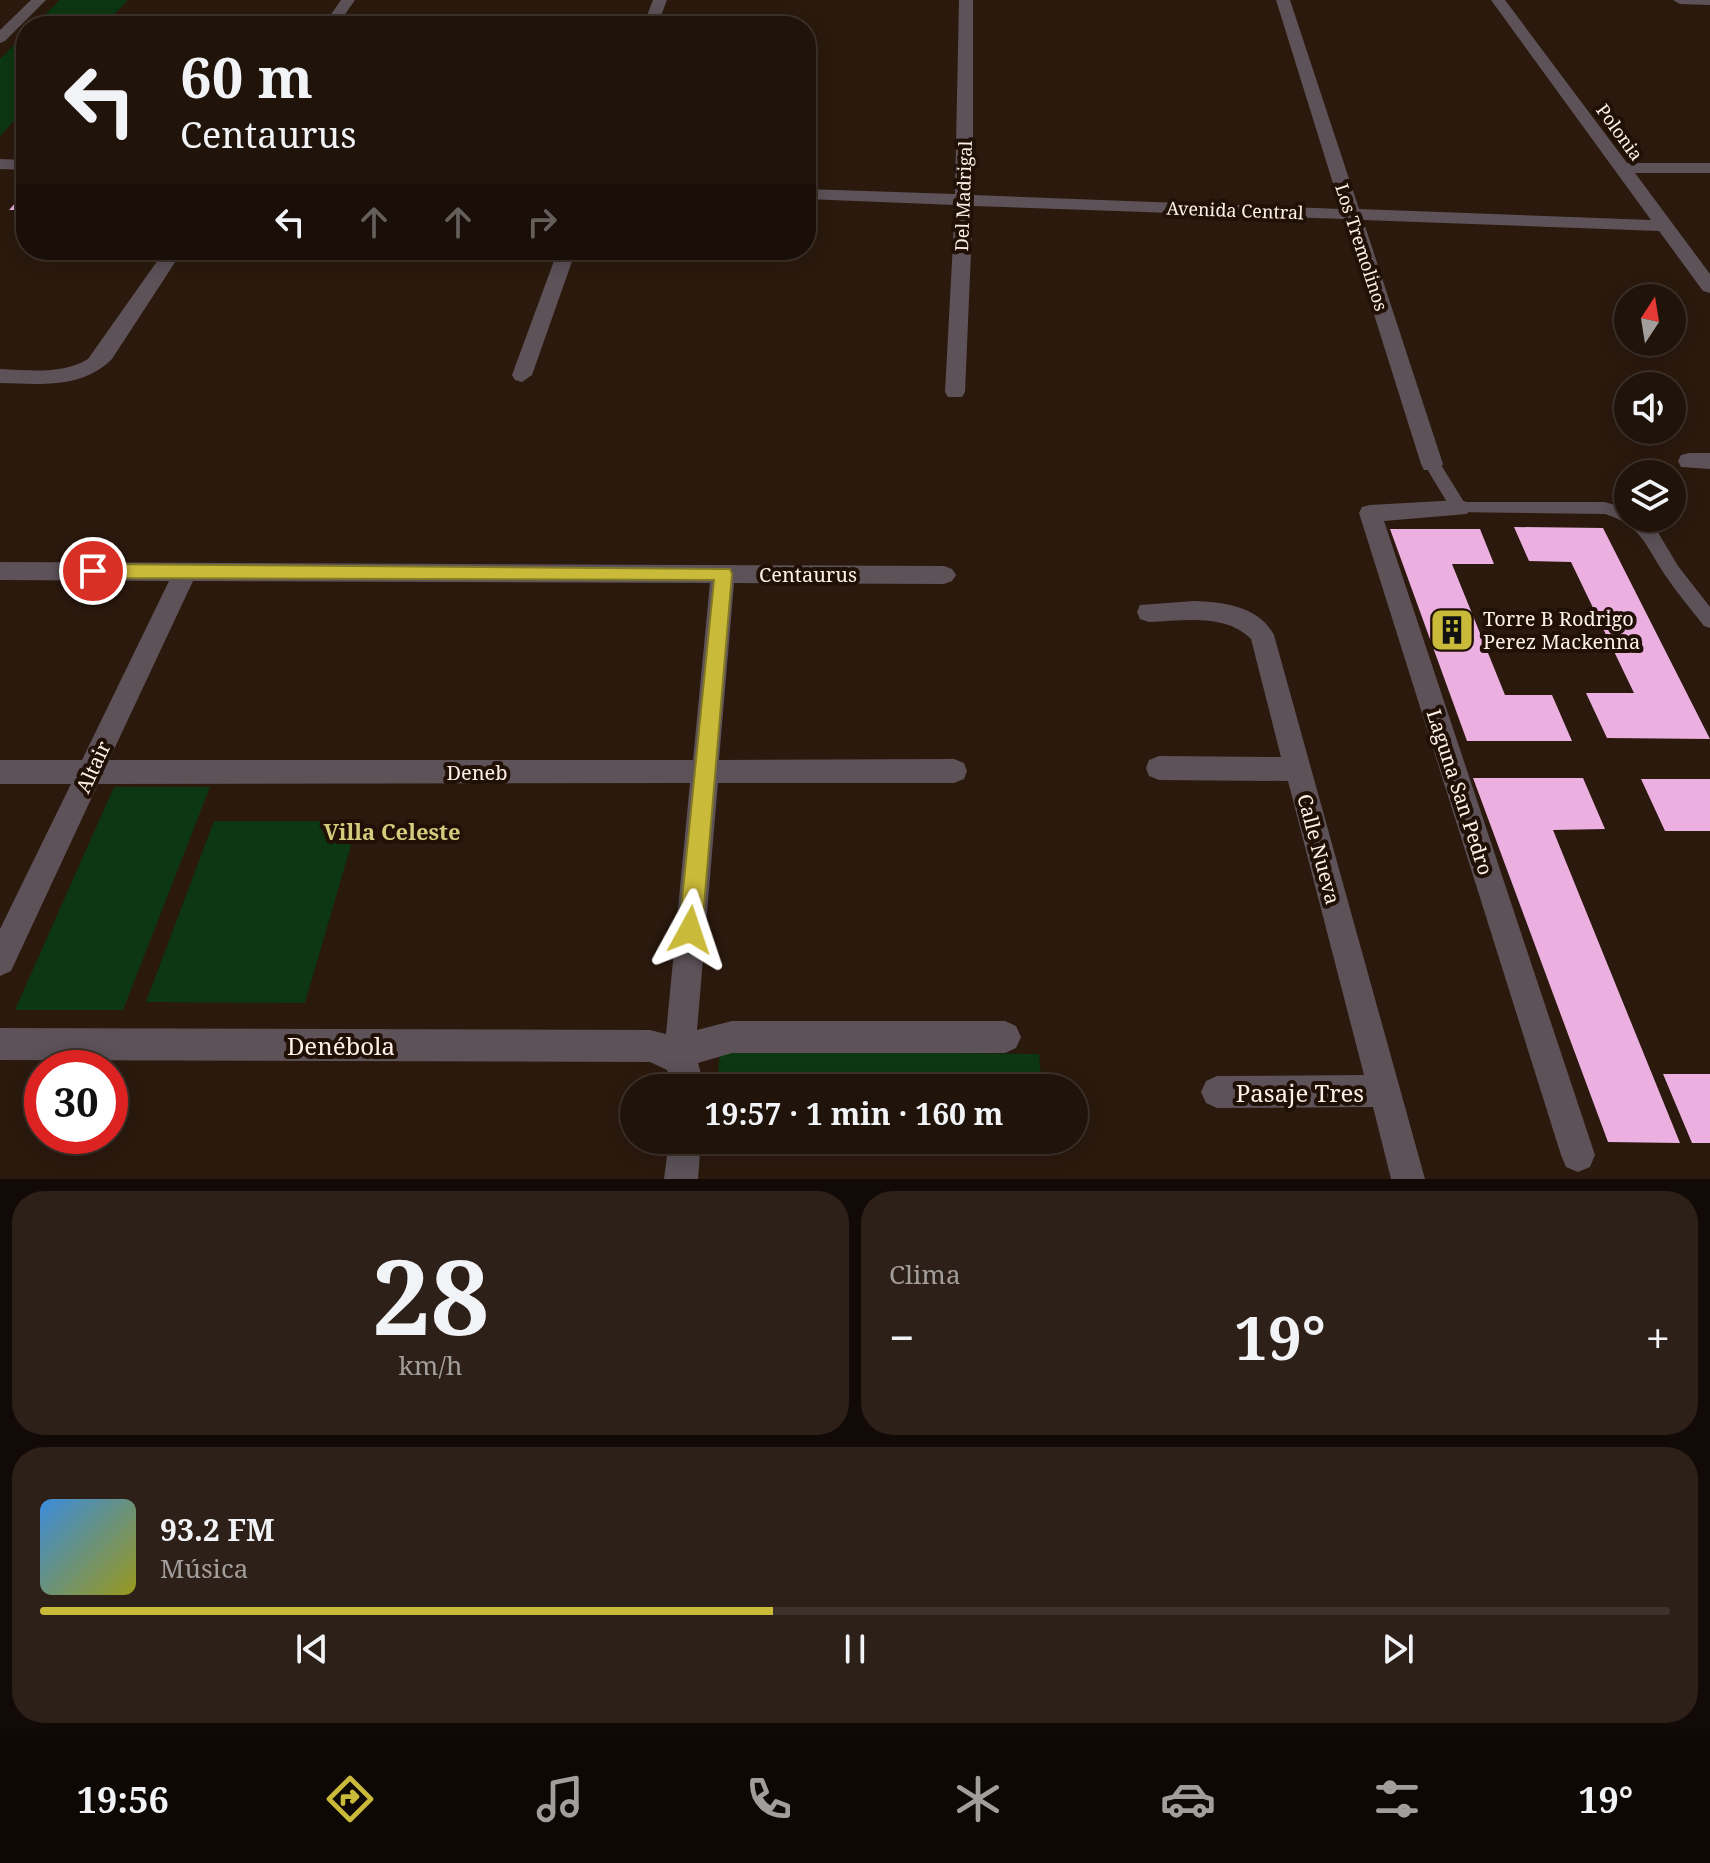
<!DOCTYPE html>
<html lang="es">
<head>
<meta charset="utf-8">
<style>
  body { margin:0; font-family:"Noto Serif",serif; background:#2d2018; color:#f1f3f6; height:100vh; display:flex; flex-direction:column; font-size:30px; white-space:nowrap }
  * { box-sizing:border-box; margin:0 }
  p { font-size:26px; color:#a29e9c }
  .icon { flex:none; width:44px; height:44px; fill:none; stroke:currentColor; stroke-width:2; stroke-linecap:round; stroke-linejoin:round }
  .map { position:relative; height:1179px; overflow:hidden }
  .drawer { display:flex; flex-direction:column; gap:12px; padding:12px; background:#120a06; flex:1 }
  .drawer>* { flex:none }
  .hud { position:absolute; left:16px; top:16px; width:800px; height:244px; border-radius:32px; box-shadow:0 4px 20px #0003,0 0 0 2px #3d322b; background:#20130a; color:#f1f3f6; overflow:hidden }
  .needle { width:52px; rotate:12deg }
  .buttons { position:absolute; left:1614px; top:284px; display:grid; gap:16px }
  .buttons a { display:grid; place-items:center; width:72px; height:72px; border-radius:50%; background:#20130a; box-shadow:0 4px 20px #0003,0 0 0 2px #3d322b; font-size:40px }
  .speed { position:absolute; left:24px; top:1050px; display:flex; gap:16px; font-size:40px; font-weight:700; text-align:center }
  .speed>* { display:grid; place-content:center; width:104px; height:104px; border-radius:50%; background:#20130a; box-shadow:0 4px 20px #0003,0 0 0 2px #3d322b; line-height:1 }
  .speed .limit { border:12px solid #d22; background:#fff; color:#111 }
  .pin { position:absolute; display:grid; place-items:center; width:68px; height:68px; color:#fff; margin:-34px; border:4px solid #fff; border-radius:50%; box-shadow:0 2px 8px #0007 }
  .me { position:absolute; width:88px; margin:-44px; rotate:5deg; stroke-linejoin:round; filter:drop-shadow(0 0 6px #0008) }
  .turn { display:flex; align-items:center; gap:28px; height:168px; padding:0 32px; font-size:36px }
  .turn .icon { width:104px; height:104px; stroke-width:2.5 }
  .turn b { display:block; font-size:56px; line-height:68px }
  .lanes { display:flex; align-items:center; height:76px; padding:0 32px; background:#0003; justify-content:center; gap:40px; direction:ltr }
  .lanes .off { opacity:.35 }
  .big { font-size:60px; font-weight:700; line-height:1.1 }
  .drawer .card { flex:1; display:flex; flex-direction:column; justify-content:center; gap:12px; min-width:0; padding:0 28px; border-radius:32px; background:#2d2018 }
  .drawer .dial { align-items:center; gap:0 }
  .dial b { font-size:104px; line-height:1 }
  .song { display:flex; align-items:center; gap:24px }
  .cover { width:96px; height:96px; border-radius:12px; background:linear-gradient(135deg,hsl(210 70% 55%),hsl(60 70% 35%)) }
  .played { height:8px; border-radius:4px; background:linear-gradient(90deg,#caba3a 45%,#3d322b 45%) }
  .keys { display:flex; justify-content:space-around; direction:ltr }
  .heat { display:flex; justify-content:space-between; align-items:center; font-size:44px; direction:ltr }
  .drawer .tiles { flex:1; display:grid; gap:12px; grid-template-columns:1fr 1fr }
  .card:last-child { grid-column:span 2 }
  .trip { position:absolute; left:620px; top:1074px; width:468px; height:80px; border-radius:40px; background:#20130a; box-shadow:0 4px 20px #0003,0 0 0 2px #3d322b; font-weight:700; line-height:80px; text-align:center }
  .menu { display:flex; height:128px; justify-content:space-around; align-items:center; background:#0d0804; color:#a29e9c }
  .menu .icon { width:56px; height:56px }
  .menu .current { color:#caba3a }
  .menu b { font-size:36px; color:#f1f3f6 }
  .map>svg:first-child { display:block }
  .green { fill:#0c3712 }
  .building { fill:#ebb0e0 }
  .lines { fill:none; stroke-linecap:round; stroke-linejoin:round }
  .service { fill:#5c5258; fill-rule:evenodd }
  .pedestrian { fill:#5c5258; fill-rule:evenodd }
  .minor { fill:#5c5258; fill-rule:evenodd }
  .tertiary { fill:#5c5258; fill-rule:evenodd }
  .route { fill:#caba3a; stroke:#837926; stroke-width:2 }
  .labels { text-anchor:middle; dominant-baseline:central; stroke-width:8; stroke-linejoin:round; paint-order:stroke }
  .far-street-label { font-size:18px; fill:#fef1e9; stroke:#211005 }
  .street-label { font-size:20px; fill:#fef1e9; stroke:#211005 }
  .poi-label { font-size:20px; fill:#fef1e9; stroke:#211005; text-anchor:start }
  .neighbourhood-label { font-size:22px; font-weight:bold; fill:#d4cb7c; stroke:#211005 }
  .near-street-label { font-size:24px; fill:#fef1e9; stroke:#211005 }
</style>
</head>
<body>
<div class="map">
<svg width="1710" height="1179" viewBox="0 0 1710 1179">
  <rect width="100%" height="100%" fill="#2b190d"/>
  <!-- green -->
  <g class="green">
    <polygon points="60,0 128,0 103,26 33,26"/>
    <polygon points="26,33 26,108 0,136 0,59"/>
    <polygon points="114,787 210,787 123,1010 15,1010"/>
    <polygon points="214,821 358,821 305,1003 146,1002"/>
    <polygon points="720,1050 1039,1054 1042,1088 717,1088"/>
  </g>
  <!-- building -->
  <g class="building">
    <polygon points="26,191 26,210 9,210"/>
    <polygon points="1514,527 1603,528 1710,739 1607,738 1586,693 1634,693 1571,562 1529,561"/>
    <polygon points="1390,529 1480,529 1494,564 1452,564 1505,695 1552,695 1572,741 1467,741"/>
    <polygon points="1473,778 1583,778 1605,829 1553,830 1680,1143 1608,1142"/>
    <polygon points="1641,779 1710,779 1710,831 1665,831"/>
    <polygon points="1663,1074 1710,1074 1710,1143 1692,1143"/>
  </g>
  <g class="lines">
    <!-- service -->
    <path class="service" d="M1432,458L1438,460L1464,502H1605L1628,509V518H1645L1653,524L1678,566L1710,607V628L1704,626C1691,609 1677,593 1665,575C1645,545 1642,526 1605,514L1453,512L1424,464Z"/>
    <!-- pedestrian -->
    <polygon class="pedestrian" points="1459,500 1467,502 1470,508 1467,514 1384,521 1595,1155 1590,1167 1578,1172 1566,1167 1561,1155 1359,513 1362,507 1370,505"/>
    <!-- minor -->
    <g class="minor">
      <polygon points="31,0 46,0 5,41 0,43 0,30"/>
      <polygon points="341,0 355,0 337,26 323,26"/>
      <polygon points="653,0 667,0 657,26 643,26"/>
      <polygon points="959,0 973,0 973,195 1341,209 1276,0 1290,0 1359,209 1651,220 1491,0 1505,0 1627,163 1710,163 1710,173 1635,173 1710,274 1710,293 1703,291 1659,231 1363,220 1443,464 1440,470 1424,470 1421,464 1344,219 973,206 965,392 962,397 948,397 945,392 955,205 806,199 806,189 955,194"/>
      <polygon points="0,159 26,160 26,170 0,169"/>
      <path d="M165,250H183L112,359C82,389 40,384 0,383V369C30,370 61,375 88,359Z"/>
      <polygon points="558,250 576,250 532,375 522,382 515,380 512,375"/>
      <polygon points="1689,453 1710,453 1710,469 1681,467 1678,461 1681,455"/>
      <path d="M0,562L944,566L952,569L956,575L952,581L944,584L734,583L719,760L954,759L964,763L967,771L964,779L954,783H718L697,1030L732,1021H1005L1016,1026L1021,1037L1016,1048L1005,1053H732L698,1063L705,1088H673L667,1070L650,1062L0,1060V1028L650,1030L666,1034L690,783L98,784L11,971L0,976V929L71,784H0V760H82L169,581L0,580ZM193,581L710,583L693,760H109Z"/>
      <path d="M1194,601C1223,602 1259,606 1274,635L1425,1179H1391L1373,1107L1217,1108L1206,1103L1201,1092L1206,1081L1217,1076L1364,1075L1288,781L1159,780L1149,776L1146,768L1149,760L1159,756L1281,757L1251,639C1225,613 1183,621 1149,622L1140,619L1137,612L1140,605Z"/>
      <polygon points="669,1140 701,1140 698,1179 664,1179"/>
    </g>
    <!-- tertiary -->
    <polygon class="tertiary" points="1673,0 1710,0 1710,5 1680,4"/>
  </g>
  <!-- route -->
  <polygon class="route" points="93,564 730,569 732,574 702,930 698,938 690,941 682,938 679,930 714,580 93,578 84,571"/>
  <!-- icons -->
  <defs>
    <g id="building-square" transform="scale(2.3)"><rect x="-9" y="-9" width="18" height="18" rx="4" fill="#caba3a" stroke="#211005"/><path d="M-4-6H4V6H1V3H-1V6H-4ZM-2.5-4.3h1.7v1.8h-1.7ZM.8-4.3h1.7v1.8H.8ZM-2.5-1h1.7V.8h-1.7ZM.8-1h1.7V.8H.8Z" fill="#111"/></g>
  </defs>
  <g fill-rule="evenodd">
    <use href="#building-square" x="1452" y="630"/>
  </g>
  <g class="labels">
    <!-- far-street labels -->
    <g class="far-street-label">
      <text transform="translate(1620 132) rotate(54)">Polonia</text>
      <text transform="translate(963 196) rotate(-88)">Del Madrigal</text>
      <text transform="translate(1235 210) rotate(2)">Avenida Central</text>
      <text transform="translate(1362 247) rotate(72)">Los Tremolinos</text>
    </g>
    <!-- street labels -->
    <g class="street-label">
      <text x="808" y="574">Centaurus</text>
      <text transform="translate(93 767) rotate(-65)">Altair</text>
      <text x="477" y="772">Deneb</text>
      <text transform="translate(1460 792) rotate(72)">Laguna San Pedro</text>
      <text transform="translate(1319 849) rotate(75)">Calle Nueva</text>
    </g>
    <!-- poi labels -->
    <g class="poi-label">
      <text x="1483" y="618">Torre B Rodrigo<tspan x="1483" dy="23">Perez Mackenna</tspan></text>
    </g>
    <!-- neighbourhood labels -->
    <g class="neighbourhood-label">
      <text x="392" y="831">Villa Celeste</text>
    </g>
    <!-- near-street labels -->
    <g class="near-street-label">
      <text x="341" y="1045">Denébola</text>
      <text x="1300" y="1092">Pasaje Tres</text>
    </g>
  </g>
</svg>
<div class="buttons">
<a><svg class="needle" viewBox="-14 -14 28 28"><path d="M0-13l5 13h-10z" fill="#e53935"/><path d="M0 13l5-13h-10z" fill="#a29e9c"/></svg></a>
<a><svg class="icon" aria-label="sound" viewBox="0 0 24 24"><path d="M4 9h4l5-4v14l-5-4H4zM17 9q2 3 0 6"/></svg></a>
<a><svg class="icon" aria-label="layers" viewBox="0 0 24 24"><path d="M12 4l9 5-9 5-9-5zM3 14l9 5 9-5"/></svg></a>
</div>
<div class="speed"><div class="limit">30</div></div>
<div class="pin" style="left:93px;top:571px;background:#d93025"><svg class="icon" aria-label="arrive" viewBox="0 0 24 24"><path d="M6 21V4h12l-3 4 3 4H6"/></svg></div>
<svg class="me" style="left:690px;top:930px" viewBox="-20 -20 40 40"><path d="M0-17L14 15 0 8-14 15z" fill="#caba3a" stroke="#fff" stroke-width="4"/></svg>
<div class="trip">19:57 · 1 min · 160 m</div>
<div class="hud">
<div class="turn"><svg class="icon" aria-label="left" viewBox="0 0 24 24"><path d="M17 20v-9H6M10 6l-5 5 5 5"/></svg><div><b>60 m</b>Centaurus</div></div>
<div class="lanes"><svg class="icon" aria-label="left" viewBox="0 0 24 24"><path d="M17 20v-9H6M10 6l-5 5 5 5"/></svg><svg class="icon off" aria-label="ahead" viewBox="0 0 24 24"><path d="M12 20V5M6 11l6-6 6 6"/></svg><svg class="icon off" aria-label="ahead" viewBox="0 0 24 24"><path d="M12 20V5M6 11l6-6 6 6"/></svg><svg class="icon off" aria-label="right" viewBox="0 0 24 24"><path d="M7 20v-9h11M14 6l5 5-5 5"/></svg></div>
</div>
</div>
<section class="drawer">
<div class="tiles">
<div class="card dial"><b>28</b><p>km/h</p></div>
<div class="card"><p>Clima</p>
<div class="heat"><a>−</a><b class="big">19°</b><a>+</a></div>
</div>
<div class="card">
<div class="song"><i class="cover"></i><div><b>93.2 FM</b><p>Música</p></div></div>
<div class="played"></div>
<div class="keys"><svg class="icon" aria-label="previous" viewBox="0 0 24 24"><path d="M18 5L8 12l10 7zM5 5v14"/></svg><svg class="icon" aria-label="pause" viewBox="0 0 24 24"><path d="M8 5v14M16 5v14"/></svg><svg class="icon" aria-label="next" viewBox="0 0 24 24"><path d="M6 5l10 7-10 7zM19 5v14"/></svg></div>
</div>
</div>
</section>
<nav class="menu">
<b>19:56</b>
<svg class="icon current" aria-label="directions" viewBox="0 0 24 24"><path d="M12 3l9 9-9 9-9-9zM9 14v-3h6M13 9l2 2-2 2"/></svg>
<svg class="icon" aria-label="music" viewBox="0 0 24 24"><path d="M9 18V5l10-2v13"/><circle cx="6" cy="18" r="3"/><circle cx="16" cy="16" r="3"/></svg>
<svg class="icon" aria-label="phone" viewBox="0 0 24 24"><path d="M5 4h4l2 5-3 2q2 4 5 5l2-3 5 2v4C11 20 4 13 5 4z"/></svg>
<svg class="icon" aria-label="climate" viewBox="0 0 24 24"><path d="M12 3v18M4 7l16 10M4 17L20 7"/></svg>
<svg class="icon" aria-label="car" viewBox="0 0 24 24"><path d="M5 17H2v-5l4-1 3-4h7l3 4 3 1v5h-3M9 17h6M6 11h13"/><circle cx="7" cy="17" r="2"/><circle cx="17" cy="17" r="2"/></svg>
<svg class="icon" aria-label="filters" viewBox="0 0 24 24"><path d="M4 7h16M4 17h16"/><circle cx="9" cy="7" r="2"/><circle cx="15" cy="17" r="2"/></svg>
<b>19°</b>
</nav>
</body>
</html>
